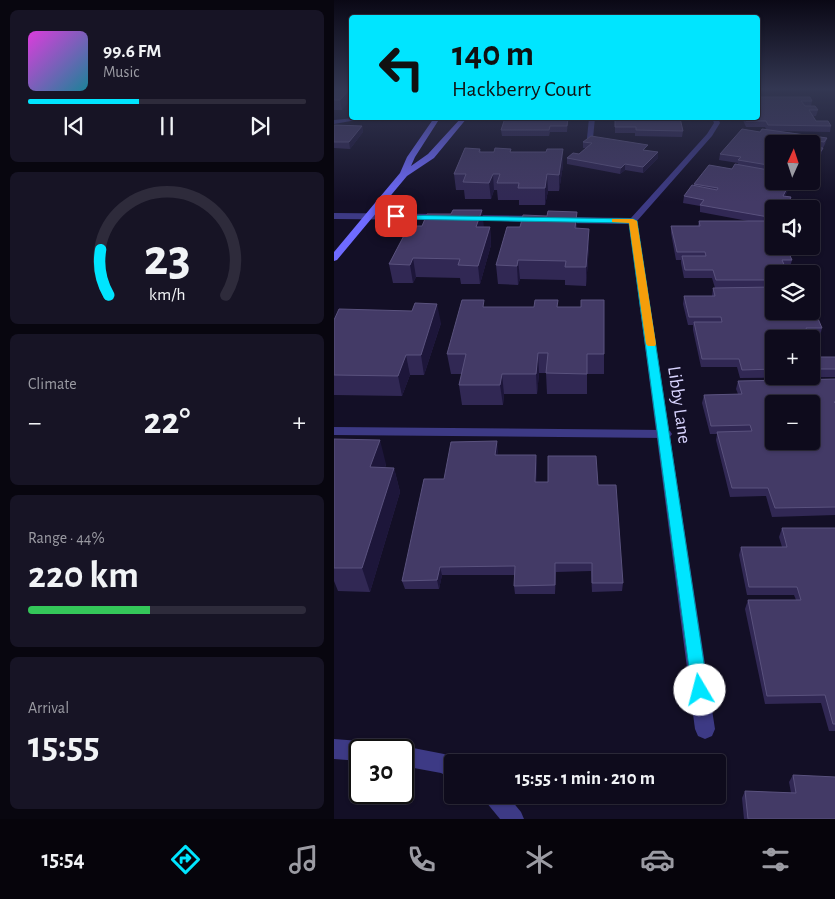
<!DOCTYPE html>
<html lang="en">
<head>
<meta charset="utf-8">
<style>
  body { margin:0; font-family:"Alegreya Sans",sans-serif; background:#171425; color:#f1f3f6; height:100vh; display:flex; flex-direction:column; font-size:19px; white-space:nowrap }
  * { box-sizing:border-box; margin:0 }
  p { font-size:16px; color:#9b9ba3 }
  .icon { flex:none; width:28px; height:28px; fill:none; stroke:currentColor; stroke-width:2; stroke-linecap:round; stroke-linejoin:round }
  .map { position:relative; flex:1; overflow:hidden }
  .details { display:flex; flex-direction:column; gap:10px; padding:10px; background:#08060f; width:334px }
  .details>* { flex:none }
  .top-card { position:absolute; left:15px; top:15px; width:411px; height:105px; border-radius:5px; box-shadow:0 1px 4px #0004,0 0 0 1px #2e2b3b; background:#00e5ff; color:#111; overflow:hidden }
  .needle { width:32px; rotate:3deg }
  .buttons { position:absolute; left:431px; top:135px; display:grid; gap:10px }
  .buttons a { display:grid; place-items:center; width:55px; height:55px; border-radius:5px; background:#0e0b1c; box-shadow:0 1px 4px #0004,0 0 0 1px #2e2b3b; font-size:25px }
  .speed { position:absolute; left:15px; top:739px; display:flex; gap:10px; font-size:25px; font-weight:700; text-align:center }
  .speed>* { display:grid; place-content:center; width:65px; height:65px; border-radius:50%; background:#0e0b1c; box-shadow:0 1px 4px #0004,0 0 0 1px #2e2b3b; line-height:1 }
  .speed .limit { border:2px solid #111; border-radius:8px; background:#fff; color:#111 }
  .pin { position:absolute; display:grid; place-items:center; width:42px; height:42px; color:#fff; margin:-21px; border-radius:10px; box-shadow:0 2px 8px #0006 }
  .me { position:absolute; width:55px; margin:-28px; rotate:352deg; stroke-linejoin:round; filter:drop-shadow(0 0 4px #0008) }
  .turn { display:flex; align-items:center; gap:18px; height:105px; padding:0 20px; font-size:22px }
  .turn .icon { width:65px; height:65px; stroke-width:2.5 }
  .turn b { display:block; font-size:35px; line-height:42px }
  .big { font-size:38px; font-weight:700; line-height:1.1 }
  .details .tile { flex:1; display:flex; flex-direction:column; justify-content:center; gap:8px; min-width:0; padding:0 18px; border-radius:8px; background:#171425 }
  .details .dial { align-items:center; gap:0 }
  .dial svg { height:130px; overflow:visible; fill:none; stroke:#2e2b3b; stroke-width:7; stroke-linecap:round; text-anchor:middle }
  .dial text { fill:#f1f3f6; stroke:none }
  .song { display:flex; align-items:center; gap:15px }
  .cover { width:60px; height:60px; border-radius:8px; background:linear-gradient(135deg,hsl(300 70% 55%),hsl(190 70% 35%)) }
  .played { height:5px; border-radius:2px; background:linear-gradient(90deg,#00e5ff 40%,#2e2b3b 40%) }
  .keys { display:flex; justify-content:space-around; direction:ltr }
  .heat { display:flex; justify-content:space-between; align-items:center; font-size:28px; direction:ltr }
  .charge { height:8px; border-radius:4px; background:linear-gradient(90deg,#34c759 44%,#2e2b3b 0) }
  .trip { position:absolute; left:110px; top:754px; width:282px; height:50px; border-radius:5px; background:#0e0b1c; box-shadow:0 1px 4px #0004,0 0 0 1px #2e2b3b; font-weight:700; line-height:50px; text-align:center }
  .menu { display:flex; height:80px; justify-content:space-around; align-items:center; background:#06040b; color:#9b9ba3 }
  .menu .icon { width:35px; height:35px }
  .menu .selected { color:#00e5ff }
  .menu b { font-size:22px; color:#f1f3f6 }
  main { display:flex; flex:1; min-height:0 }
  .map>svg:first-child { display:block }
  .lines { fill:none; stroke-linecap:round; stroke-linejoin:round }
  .lane { fill:#3d3a85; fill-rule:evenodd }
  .street { fill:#3d3a85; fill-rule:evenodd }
  .secondary { fill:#6f6bff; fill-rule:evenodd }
  .wall { fill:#312854 }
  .shaded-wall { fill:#1d163a }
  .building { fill:#433a66; stroke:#5a527e; fill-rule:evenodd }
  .route { fill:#00e5ff; stroke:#0095a6 }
  .slow { fill:#f59e0b }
  .labels { text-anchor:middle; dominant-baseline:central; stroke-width:5; stroke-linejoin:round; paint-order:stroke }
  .street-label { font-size:19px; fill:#d9d4ff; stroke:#130f26 }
</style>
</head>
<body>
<main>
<section class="details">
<div class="tile">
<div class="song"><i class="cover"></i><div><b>99.6 FM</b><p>Music</p></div></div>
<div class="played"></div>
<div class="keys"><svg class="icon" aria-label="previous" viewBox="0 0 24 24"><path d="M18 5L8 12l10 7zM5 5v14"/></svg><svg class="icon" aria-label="pause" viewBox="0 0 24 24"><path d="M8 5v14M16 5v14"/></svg><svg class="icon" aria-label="next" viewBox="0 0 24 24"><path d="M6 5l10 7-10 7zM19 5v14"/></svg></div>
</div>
<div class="tile dial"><svg viewBox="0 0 100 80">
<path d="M14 69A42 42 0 1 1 86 69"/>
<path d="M14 69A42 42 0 0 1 9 41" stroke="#00e5ff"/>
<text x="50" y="56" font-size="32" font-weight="700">23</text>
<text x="50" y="72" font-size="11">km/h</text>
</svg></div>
<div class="tile"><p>Climate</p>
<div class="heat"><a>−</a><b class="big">22°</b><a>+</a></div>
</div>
<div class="tile"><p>Range · 44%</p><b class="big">220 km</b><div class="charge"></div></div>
<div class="tile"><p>Arrival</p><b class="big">15:55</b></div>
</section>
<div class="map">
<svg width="502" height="819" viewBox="0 0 502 819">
  <rect width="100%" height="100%" fill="#130f26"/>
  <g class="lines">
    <!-- lane -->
    <g class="lane">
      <polygon points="255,118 261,118 259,138 256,140 253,138"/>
      <polygon points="0,427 331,430 336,431 338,434 336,437 331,438 0,435"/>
    </g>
    <!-- street -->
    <g class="street">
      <polygon points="20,118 34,118 0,124 0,120"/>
      <polygon points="378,118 384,118 386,123 378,136 303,221 381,729 378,736 371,739 364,736 361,729 295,224 227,223 223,220 227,217 297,218 373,134 380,123"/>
      <polygon points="0,213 107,214 111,217 107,220 0,219"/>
      <polygon points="132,215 205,216 209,219 205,222 129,220 128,218"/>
      <polygon points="0,739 26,741 33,744 35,750 26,750 26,761 0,759"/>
      <polygon points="69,746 110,754 126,762 119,762 119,779 107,773 69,766 69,750 62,750"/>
      <polygon points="149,795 173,795 187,812 190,819 166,819 152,802"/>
    </g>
    <!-- secondary -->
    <polygon class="secondary" points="100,118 106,118 81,157 77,166 94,154 127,118 133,118 100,158 73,176 3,260 0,261 0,252 66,173 73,157"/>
  </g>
  <!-- wall -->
  <g class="wall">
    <polygon points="0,88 18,88 8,110 0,110"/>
    <polygon points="424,97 478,101 477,106 484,110 482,116 479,116 482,121 497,126 496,132 445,131 493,138 491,144 489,148 478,147 478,144 440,144 440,181 468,181 465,188 456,186 451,196 457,197 456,204 453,209 439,208 438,210 440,210 440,236 435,236 441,249 458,260 456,267 451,267 440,274 440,311 469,314 488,328 486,336 440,339 440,376 478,376 478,341 485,357 502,357 502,377 406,378 403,367 367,367 359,330 359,325 354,325 349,304 350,296 378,296 379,288 381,288 378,278 350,278 347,263 347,260 342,260 337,233 337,226 364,226 365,221 414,221 366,212 366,206 349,203 350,196 360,186 360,184 398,169 403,165 404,163 385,160 386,154 432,129 431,127 412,127 408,118 424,118"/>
    <polygon points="171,118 234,118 233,132 216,132 215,136 168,136 167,130"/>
    <polygon points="281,118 357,118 356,121 347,121 349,131 348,137 301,136 301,133 281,133"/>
    <polygon points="0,125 28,126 29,132 16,149 0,148"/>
    <polygon points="249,142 324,152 324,158 309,173 291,170 286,174 233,164 233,158 245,154 252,148 249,148"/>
    <polygon points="478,147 489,148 487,155 485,159 478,158"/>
    <polygon points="146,149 147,152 177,152 229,165 225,191 214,191 211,205 185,205 185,200 164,200 163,190 160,190 157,199 131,199 130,190 122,190 120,174"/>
    <polygon points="243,212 243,228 255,246 252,286 231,285 231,280 186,279 184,285 164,284 162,265 186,227 213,216"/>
    <polygon points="88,226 156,227 157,245 146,284 127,284 126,278 82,277 79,283 59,283 55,264"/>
    <polygon points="478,296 480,301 478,309"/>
    <polygon points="151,307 224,307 270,354 270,374 253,374 253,394 213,394 212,373 205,373 203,394 170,394 169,405 128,405 125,385 128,374 117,374 113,354"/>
    <polygon points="0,320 107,323 90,375 76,375 68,396 0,395"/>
    <polygon points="502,379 502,515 438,517 432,496 396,497 382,440 383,434 376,434 368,403 370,395 404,394 402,389 404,381"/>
    <polygon points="0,440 52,464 51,468 60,468 66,492 36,592 4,591 0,581"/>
    <polygon points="164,450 163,455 203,463 202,482 264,485 289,583 288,591 258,592 257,571 222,572 221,594 181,594 180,586 181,575 108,575 105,589 71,589 68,581 110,479"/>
    <polygon points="448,528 502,528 502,731 495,731 487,703 431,704 411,609 414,600 462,600 460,595 413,595 405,555 407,547 448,547 445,537"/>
    <polygon points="459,775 502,819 410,819 408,798 411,791 457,793 455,782"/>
  </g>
  <!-- shaded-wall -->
  <g class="shaded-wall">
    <polygon points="17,88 18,88 18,99 8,110 6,100"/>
    <polygon points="28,126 29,132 16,149 15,142"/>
    <polygon points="489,148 487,155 485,159 486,153"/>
    <polygon points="229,149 229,165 225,191 225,175"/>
    <polygon points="324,152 324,158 309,173 309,167"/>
    <polygon points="291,164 291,170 286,174 287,168"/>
    <polygon points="159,174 160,190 157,199 155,183"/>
    <polygon points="213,174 214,191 211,205 211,188"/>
    <polygon points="457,181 456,186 448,202 449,196"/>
    <polygon points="457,197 456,204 453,209 454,204"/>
    <polygon points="440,201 439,208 434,216 435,209"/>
    <polygon points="148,210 150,227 142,227"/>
    <polygon points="243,212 243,229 241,228"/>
    <polygon points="156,227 157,245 146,284 144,266"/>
    <polygon points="255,229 255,246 252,286 252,267"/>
    <polygon points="79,258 82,277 79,283 76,265"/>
    <polygon points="184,260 186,279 184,285 183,266"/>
    <polygon points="103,304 107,323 90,375 87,355"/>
    <polygon points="204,353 205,373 203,394 202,374"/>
    <polygon points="72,355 76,375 68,396 64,376"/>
    <polygon points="168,374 170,394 169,405 166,385"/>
    <polygon points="46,440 52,464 43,491 36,467"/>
    <polygon points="163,441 164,450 162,464 161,455"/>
    <polygon points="202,455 203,463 202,491 201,482"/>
    <polygon points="60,468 66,492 36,592 28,568"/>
    <polygon points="106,567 108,575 105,589 103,580"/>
  </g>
  <!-- building -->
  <g class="building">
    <polygon points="0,88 17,88 6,100 0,100"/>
    <polygon points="424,97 476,97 478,101 467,101 471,106 481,106 484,110 475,110 482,121 494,121 497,126 434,125 432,121 412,121 411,118 424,118 424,108 426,108 425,106 424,106"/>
    <polygon points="171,118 234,118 233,126 216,126 215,130 167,130"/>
    <polygon points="281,118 346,118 349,131 302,130 302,127 281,127"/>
    <polygon points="0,125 28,126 15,142 0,142"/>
    <polygon points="408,129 426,132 428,129 493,138 490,142 478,140 475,144 440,144 440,166 404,160 407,157 386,154"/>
    <polygon points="257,136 314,145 309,150 324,152 309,167 291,164 287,168 233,158 239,153 245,154 258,143 249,142"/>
    <polygon points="478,147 489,148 486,153 478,151"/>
    <polygon points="131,148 146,149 145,152 160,152 161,148 177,149 176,152 212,152 213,149 229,149 225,175 213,174 211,188 184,188 185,183 163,183 166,174 159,174 155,183 129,182 132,174 120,174"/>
    <polygon points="401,164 440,171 440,181 457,181 449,196 457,197 454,204 440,201 435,209 440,210 440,218 366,205 370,200 350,196 358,185 383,190 384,188 360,184 375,165 398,169"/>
    <polygon points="119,210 148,210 142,227 156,227 144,266 124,265 126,259 79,258 76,265 55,264 75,226 88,226 93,214 117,214"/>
    <polygon points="214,211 243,212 241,228 255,229 252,267 231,267 232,261 184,260 183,266 162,265 173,227 186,227 189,215 213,216"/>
    <polygon points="365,221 440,221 440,229 432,229 441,249 453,249 458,260 448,260 452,269 464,269 466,274 440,274 440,280 382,280 379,270 351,270 348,256 372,256 371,252 343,252 337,226 366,226"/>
    <polygon points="440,287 440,311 468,311 469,314 482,314 488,328 472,328 477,339 440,339 440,369 408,370 405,359 368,359 360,322 388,322 387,317 355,317 350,296 381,296 379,288"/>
    <polygon points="128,300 150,300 149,307 200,307 201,300 224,300 223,307 247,307 247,300 270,300 270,354 253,354 253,374 212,373 214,353 204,353 202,374 168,374 166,385 125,385 132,354 113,354"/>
    <polygon points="81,303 103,304 87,355 72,355 64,376 0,375 0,320 5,309 78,311"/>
    <polygon points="478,341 485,357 502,357 502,369 478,369"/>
    <path d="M502,379V401L500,402L502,404V507L441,508L434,488H398L383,432L418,431L416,425L377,426L370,395L408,394L404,381ZM440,404H478V441H440Z"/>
    <polygon points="0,439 46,440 36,467 60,468 28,568 0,568"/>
    <polygon points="163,441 161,455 202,455 201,482 214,482 214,456 262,456 264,485 282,485 289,583 258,583 258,563 221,563 221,585 180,586 181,566 106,567 103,580 68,581 90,479 110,479 117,442"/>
    <polygon points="448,528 502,528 502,724 499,724 491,695 433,696 414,600 467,600 463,587 415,587 407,547 453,547"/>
    <polygon points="459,775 502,777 502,819 414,819 411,791 462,793"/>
  </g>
  <!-- sky -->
  <linearGradient id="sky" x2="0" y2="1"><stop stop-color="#0a0815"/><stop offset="0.44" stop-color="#333752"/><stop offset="1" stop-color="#333752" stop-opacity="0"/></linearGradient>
  <rect width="502" height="202" fill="url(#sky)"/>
  <!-- route -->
  <polygon class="route" points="59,215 299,219 303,221 374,690 372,695 366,698 360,695 358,690 295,223 62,219 58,216"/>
  <!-- slow -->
  <polygon class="slow" points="278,219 299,219 303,221 322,344 321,346 314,346 312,344 295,223 278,222"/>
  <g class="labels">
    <!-- street labels -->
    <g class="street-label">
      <text transform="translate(345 405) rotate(82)">Libby Lane</text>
    </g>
  </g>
</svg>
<div class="buttons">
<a><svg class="needle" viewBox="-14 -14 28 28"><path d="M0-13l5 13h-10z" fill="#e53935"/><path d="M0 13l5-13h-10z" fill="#9b9ba3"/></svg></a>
<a><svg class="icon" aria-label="sound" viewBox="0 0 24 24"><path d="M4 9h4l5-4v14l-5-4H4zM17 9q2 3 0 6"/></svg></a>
<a><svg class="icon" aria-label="layers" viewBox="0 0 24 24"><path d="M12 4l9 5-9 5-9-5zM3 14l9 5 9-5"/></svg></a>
<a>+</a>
<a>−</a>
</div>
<div class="speed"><div class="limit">30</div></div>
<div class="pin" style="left:62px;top:216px;background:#d93025"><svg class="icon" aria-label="arrive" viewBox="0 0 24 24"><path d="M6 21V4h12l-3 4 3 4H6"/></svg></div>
<svg class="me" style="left:366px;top:690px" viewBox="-20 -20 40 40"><circle r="19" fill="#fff"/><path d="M0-13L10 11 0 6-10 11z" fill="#00e5ff"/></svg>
<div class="trip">15:55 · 1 min · 210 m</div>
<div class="top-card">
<div class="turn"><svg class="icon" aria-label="left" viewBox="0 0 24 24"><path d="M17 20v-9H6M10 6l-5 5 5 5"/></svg><div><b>140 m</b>Hackberry Court</div></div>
</div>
</div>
</main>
<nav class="menu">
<b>15:54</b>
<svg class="icon selected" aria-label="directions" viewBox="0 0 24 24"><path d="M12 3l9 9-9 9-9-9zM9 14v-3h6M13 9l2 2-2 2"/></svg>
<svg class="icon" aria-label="music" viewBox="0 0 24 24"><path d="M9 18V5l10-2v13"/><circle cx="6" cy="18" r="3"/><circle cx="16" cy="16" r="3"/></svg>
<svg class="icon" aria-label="phone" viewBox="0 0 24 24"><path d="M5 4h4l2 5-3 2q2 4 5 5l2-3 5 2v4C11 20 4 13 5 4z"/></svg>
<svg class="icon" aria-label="climate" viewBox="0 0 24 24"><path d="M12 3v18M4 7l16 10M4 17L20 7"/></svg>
<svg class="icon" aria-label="car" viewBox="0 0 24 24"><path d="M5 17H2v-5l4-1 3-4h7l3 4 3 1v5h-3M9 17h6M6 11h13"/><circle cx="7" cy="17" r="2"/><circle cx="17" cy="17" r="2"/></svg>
<svg class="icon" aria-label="filters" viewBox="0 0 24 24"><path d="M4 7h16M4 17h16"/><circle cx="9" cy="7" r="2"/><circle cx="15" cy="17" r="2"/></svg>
</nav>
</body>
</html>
